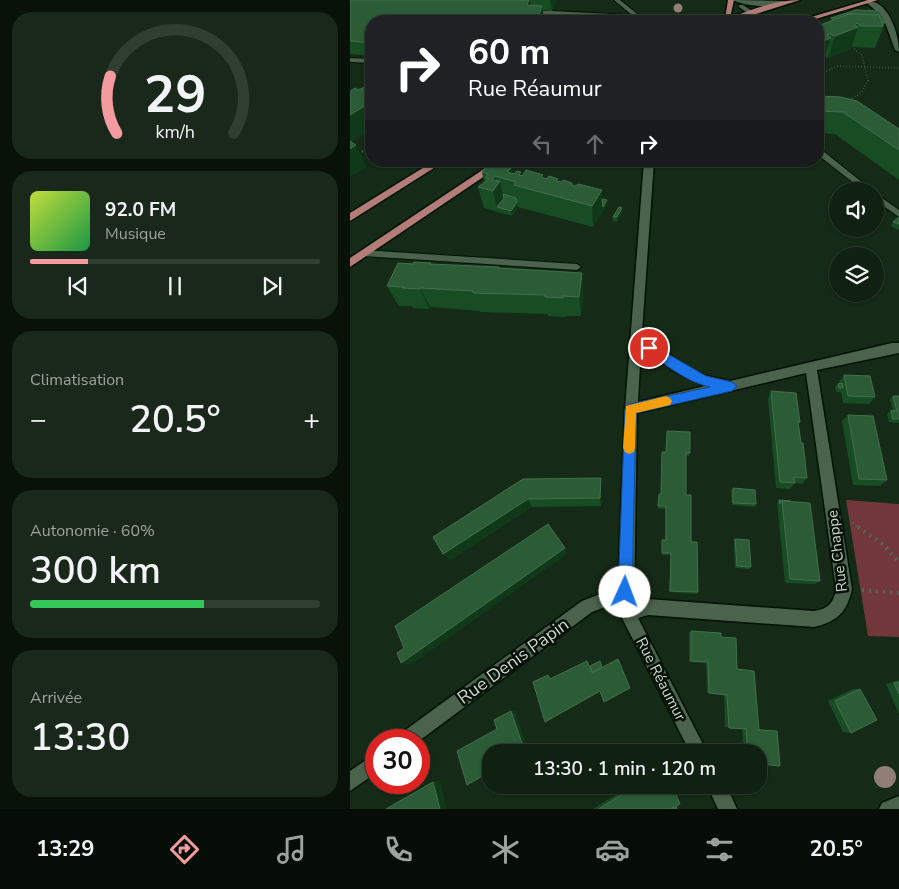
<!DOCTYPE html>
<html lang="fr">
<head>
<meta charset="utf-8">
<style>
  body { margin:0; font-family:"Nunito Sans",sans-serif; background:#19281a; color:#f1f3f6; height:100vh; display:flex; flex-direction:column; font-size:19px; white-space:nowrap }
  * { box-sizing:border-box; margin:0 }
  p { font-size:16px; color:#9ca39f }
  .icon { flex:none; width:28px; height:28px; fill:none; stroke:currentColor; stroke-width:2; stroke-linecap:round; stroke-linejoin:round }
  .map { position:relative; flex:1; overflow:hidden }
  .sheet { display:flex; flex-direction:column; gap:12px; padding:12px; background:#091209; width:350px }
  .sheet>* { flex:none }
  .guide { position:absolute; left:15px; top:15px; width:459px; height:152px; border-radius:20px; box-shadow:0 1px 4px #0004,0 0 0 1px #303e31; background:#202124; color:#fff; overflow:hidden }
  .tools { position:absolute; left:479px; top:182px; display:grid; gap:10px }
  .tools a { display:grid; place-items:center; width:55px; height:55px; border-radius:50%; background:#102011; box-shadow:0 1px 4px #0004,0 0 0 1px #303e31; font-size:25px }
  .speed { position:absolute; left:15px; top:729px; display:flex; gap:10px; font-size:25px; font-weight:700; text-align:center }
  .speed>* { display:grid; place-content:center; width:65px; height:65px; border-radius:50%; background:#102011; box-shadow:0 1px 4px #0004,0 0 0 1px #303e31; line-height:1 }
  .speed .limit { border:8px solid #d22; background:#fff; color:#111 }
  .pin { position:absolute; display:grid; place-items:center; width:42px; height:42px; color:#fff; margin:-21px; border:2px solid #fff; border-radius:50%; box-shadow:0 1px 5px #0007 }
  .me { position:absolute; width:55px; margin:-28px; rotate:2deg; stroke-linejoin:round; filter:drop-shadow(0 0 4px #0008) }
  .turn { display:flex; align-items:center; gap:18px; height:105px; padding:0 20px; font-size:22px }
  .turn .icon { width:65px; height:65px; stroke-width:2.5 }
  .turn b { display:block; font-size:35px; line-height:42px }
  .lanes { display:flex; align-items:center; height:48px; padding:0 20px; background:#0003; justify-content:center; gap:25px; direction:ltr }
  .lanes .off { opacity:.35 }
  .big { font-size:38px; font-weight:600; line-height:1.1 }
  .sheet .tile { flex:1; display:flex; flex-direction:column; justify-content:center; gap:8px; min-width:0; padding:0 18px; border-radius:20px; background:#19281a }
  .sheet .dial { align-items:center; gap:0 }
  .dial svg { height:130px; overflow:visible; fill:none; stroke:#303e31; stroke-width:7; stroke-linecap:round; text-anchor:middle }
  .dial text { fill:#f1f3f6; stroke:none }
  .song { display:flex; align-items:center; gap:15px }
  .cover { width:60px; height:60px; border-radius:8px; background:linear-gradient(135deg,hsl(70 70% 55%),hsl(140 70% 35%)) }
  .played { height:5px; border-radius:2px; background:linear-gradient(90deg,#f49b9f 20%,#303e31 20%) }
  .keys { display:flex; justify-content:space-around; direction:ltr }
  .heat { display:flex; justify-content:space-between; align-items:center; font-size:28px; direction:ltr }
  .charge { height:8px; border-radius:4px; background:linear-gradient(90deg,#34c759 60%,#303e31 0) }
  .trip { position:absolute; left:132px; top:744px; width:285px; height:50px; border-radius:20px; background:#102011; box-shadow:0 1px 4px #0004,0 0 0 1px #303e31; font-weight:600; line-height:50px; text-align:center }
  .tab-bar { display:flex; height:80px; justify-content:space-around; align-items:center; background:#060d07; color:#9ca39f }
  .tab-bar .icon { width:35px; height:35px }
  .tab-bar .active { color:#f49b9f }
  .tab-bar b { font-size:22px; color:#f1f3f6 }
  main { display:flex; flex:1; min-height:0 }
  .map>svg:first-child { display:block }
  .green { fill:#72373b }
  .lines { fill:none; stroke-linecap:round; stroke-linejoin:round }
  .lane-casing { stroke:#011303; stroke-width:2 }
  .street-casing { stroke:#011303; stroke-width:3 }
  .secondary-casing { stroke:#011303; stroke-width:3 }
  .primary-casing { stroke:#011303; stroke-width:3 }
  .path-far3 { stroke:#546756; stroke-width:2; stroke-dasharray:0.5 2.5; stroke-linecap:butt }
  .path-far2 { stroke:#546756; stroke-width:2.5; stroke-dasharray:1 3; stroke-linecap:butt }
  .path-far1 { stroke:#546756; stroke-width:3; stroke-dasharray:1 4; stroke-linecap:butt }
  .path { stroke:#546756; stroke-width:4; stroke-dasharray:2 5; stroke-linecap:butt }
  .lane { fill:#4b634d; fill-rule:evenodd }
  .street { fill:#4b634d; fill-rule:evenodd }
  .secondary { fill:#4b634d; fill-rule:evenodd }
  .primary { fill:#b37c78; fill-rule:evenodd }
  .tree { fill:#917f77 }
  .wall { fill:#184d24 }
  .shaded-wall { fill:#0f3918 }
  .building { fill:#2b5c36; stroke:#446f4d }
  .route { fill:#1a73e8; stroke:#114b97 }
  .slow { fill:#f59e0b }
  .labels { text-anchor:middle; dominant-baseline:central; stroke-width:5; stroke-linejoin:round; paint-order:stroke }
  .street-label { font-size:15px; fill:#c8d6c9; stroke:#071008 }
  .near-street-label { font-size:18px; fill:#c8d6c9; stroke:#071008 }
</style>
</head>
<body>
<main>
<section class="sheet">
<div class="tile dial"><svg viewBox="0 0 100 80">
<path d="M14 69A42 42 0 1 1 86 69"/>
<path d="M14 69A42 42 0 0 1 10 34" stroke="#f49b9f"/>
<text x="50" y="56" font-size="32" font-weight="700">29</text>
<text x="50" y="72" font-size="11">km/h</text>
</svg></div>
<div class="tile">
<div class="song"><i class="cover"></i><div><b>92.0 FM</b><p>Musique</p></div></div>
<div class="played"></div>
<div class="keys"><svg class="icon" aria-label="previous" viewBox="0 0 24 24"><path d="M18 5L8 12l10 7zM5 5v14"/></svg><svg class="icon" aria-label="pause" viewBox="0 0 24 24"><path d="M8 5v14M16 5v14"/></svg><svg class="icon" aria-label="next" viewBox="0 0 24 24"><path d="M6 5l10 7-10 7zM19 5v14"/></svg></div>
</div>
<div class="tile"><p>Climatisation</p>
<div class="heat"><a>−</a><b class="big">20.5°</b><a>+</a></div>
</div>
<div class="tile"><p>Autonomie · 60%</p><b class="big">300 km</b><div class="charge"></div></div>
<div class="tile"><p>Arrivée</p><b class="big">13:30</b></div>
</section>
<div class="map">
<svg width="549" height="809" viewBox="0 0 549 809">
  <rect width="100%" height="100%" fill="#152a17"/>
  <!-- green -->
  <polygon class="green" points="496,500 549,504 549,637 518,636"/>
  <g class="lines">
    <!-- lane casing -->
    <g class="lane-casing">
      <g id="lane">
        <polygon points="264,0 270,0 292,18 289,20 181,14 178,12 181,10 282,15"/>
        <polygon points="0,58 21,59 21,63 0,62"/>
        <polygon points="468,151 473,151 523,191 514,191 468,155"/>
        <polygon points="525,193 549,210 549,217 525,200"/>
        <polygon points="13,250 227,264 231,267 227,270 13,256 9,253"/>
      </g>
    </g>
    <!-- street casing -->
    <g class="street-casing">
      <g id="street">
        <path d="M517,1C539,0 549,35 549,52L545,50L533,17L517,3Z"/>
        <path d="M294,161H304L292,332L313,350L339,368L356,376L380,381L542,343H549V353L467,370L502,589C497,612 487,622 464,627L298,615L288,618L357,752H340L272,618L268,602L242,612L69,741L47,740L50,734L232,601L268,587L275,409ZM291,346L322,370L355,386L288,402ZM456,373L486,589C484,603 478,609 464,611L298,599L284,603L287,413Z"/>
        <polygon points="26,753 26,773 0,791 0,771"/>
        <polygon points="357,785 376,785 387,809 368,809"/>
      </g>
    </g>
    <!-- secondary casing -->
    <g class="secondary-casing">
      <g id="secondary">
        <path d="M383,0L435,1L438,3C429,9 392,6 383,0Z"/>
        <polygon points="389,5 393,5 417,21 409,21 389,7"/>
        <polygon points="549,796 549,809 529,809 532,803"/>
      </g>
    </g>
    <!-- primary casing -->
    <g class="primary-casing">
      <g id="primary">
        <path d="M378,0H384L380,18C402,9 427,0 450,0L384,21H372L376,13Z"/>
        <polygon points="518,0 528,0 459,21 448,21"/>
        <polygon points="84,161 95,161 0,221 0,213"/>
        <polygon points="146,161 157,161 0,267 0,258"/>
      </g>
    </g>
    <!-- path-far3 -->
    <g class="path-far3">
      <polyline points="468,75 488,66 549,68"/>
      <polyline points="497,101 511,93 518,81 512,55 504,49"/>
    </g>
    <!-- path-far2 -->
    <polyline class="path-far2" points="0,153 21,150"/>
    <!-- path-far1 -->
    <polyline class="path-far1" points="502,523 510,528"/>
    <!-- path -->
    <g class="path">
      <polyline points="508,527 534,545 549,563"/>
      <polyline points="512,590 549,593"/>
    </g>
    <!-- lane -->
    <use href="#lane" class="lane"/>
    <!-- street -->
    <use href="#street" class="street"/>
    <!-- secondary -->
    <use href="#secondary" class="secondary"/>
    <!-- primary -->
    <use href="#primary" class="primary"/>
  </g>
  <!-- trees -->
  <g class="tree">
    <circle cx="328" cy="8" r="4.5"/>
    <circle cx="535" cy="777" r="11"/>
  </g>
  <!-- wall -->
  <g class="wall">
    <polygon points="0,0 181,6 180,0 206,0 202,11 193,10 194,19 21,21 21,56 0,54"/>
    <polygon points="481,18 535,23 525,48 504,47 501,46 501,49 478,58 475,56 474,59 468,62 468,26 480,22"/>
    <polygon points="468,96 549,129 549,180 485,134 468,133"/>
    <polygon points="132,172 163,174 194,178 212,182 222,183 223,185 252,190 252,199 257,205 243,227 168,207 162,216 134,208 128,187 134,182"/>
    <polygon points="272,213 267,222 263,221 263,217"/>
    <polygon points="549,217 549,229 548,230 541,226 543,222"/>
    <polygon points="81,265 149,267 149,268 234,293 231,316 216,316 216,317 198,316 198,314 130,312 130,311 80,307 79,309 63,308 62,306 49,306 37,286"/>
    <polygon points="494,375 525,397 519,404 493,403 491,392 486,392 485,387 489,383 489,382"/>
    <polygon points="421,391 450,422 448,426 457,478 452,484 445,483 440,489 426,488 418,399"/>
    <polygon points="543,396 549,396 549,423 539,422 537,414 541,410 543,410 540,399"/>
    <polygon points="498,415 537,480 530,486 503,485 492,421"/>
    <polygon points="317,435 340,453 339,456 336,456 336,495 348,592 347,594 319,592 321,555 312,555 312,540 315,540 315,509 308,509 309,494 311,494 312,455 312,452 316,452"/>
    <polygon points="173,479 251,487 251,506 182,507 100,560 93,554"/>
    <polygon points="383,488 406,504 405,507 382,505 381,491"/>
    <polygon points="429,500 441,501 470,581 465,584 435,583 427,503"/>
    <polygon points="385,539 401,567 400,569 385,568 384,541"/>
    <polygon points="341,631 371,637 387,669 409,729 427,731 409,752 394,752 392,729 375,727 374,695 357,693 356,663 339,662 339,633"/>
    <polygon points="549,680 549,714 536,684"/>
    <polygon points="503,689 510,689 501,733 493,732 478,701"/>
    <polygon points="282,785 322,785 327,809 243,809"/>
  </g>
  <!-- shaded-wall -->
  <g class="shaded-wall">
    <polygon points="200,0 206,0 202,11"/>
    <polygon points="192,6 194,19 193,21 187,21"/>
    <polygon points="507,23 506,28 508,27 501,49 478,58 485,36 504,25"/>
    <polygon points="480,34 479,38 481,38 474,59 468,62 468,43 477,35"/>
    <polygon points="21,102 21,130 1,142 0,141 0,115"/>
    <polygon points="6,145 17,167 0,177 0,149"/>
    <polygon points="162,167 165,181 157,172"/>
    <polygon points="145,176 147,185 150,181 155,203 147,207 148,212 143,191 142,180"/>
    <polygon points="252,190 253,207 257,200 257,205 243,227 242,206"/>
    <polygon points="167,202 168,207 162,216 161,211"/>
    <polygon points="272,208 272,213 267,222 267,217"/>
    <polygon points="232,273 234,293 231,316 229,297"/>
    <polygon points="70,288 80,307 79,309 70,289"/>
    <polygon points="251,478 251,506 250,498"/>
    <polygon points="178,499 182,507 100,560 93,554"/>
    <polygon points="215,548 217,554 61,665 51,663"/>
    <polygon points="250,691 250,692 195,722"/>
    <polygon points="165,710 178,750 174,752 161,711"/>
    <polygon points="90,780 97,809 90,809 83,782"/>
  </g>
  <!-- building -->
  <g class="building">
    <polygon points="0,0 179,0 177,5 192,6 187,21 21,21 21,43 0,41"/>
    <polygon points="506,10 530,11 535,23 532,23 529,15 499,14 484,20 481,18"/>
    <polygon points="499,14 529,15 533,26 511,26 507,23 504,25 508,27 485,36 480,34 477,35 481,38 468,43 468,26"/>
    <polygon points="21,83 21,102 0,115 0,91 5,88 9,90"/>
    <polygon points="468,96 491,97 507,101 549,129 549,150 493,112 468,111"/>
    <polygon points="0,141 6,145 0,149"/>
    <polygon points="148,163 162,167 157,172 164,174 167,171 171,172 169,175 172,176 176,170 193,175 191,177 197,179 199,176 208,179 206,181 212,182 213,180 222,183 221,185 226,186 228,184 252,190 242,206 164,185 166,182 145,176 142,180 150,181 143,191 128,187 139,179 135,178 138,174 132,172 137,166 143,168"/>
    <polygon points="153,194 166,198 167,202 161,211 147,207 154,198"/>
    <polygon points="252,199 257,200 253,207"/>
    <polygon points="269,207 272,208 267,217 263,217"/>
    <polygon points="549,217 549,224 543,222"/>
    <polygon points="64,262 81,263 80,264 149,267 148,268 232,273 229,297 213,296 213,298 195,297 195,295 123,293 123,291 70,288 70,289 52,288 53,287 37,286 48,263 63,264"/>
    <polygon points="494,375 520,376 525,397 498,396"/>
    <polygon points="492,383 493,388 489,388 488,384"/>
    <polygon points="421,391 446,393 450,422 448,422 451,443 453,443 457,478 444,477 445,483 430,482"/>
    <polygon points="543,396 549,396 549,419 543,419 541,410 547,411"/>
    <polygon points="498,415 523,416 537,480 509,479"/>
    <polygon points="317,431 340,432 340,453 336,453 336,495 341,495 341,542 347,542 348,592 320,591 321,553 312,553 312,540 316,540 316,506 308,506 309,494 311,494 312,452 316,452"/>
    <polygon points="251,478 250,498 178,499 93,554 83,537 173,479"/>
    <polygon points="383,488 405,490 406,504 383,503"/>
    <polygon points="429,500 441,501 441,502 432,501 430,504"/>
    <polygon points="432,501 460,503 470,581 440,579"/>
    <polygon points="198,524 215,548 51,663 47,653 54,648 45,626"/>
    <polygon points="385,539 399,540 401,567 387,566"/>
    <polygon points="341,631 371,633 371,637 386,638 387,669 404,671 409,730 427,731 430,766 409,764 409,752 398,752 396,729 379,728 377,695 359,693 358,662 341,661"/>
    <polygon points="268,659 280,688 254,702 250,691 195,722 183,682 198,675 200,679 237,661 242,673"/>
    <polygon points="250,661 252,667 242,672 240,666"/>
    <polygon points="549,682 549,694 544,683"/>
    <polygon points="510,689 527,720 501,733 485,701"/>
    <polygon points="161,711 175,752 141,752 141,771 117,785 107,751 147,729 144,720"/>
    <polygon points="83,782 90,809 36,809"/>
    <polygon points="287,785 322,785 330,804 321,809 249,809"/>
    <polygon points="326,806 327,809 321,809"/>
  </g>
  <!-- route -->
  <path class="route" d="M299,343L356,376L382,382L387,386L382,391L286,413L282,592L280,597L275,599L270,597L268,592L275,409L276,406L280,404L360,387C336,382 315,364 296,351L294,348L296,344Z"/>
  <!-- slow -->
  <polygon class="slow" points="316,396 320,398 322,401 320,405 286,413 285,448 284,452 279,454 275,452 273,448 276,406"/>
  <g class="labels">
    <!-- street labels -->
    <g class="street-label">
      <text transform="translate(487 551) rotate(-97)">Rue Chappe</text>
      <text transform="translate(311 679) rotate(63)">Rue Réaumur</text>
    </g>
    <!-- near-street labels -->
    <g class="near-street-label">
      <text transform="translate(163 661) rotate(-36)">Rue Denis Papin</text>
    </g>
  </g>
</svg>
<div class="tools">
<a><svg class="icon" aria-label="sound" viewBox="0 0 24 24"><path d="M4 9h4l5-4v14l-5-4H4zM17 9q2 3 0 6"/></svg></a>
<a><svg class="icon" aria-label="layers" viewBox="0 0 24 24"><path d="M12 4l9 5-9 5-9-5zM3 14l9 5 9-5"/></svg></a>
</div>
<div class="speed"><div class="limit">30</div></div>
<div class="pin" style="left:299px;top:348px;background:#d93025"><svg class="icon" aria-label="arrive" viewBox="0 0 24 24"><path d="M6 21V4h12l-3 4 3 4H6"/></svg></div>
<svg class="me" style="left:275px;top:592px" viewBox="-20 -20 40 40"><circle r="19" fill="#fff"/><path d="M0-13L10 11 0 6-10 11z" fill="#1a73e8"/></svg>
<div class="trip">13:30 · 1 min · 120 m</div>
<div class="guide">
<div class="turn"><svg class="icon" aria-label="right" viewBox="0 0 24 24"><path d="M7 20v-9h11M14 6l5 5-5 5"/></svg><div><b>60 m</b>Rue Réaumur</div></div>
<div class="lanes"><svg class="icon off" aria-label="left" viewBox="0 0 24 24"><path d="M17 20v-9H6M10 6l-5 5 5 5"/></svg><svg class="icon off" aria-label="ahead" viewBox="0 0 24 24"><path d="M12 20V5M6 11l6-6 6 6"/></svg><svg class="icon" aria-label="right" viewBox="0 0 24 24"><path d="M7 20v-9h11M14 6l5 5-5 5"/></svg></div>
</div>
</div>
</main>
<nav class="tab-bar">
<b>13:29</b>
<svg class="icon active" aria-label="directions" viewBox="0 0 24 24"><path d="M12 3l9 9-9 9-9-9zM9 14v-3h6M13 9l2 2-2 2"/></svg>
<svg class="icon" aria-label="music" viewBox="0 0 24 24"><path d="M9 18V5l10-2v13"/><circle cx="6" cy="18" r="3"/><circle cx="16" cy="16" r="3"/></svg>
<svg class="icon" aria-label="phone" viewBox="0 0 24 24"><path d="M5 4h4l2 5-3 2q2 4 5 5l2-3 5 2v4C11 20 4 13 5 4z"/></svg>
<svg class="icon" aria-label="climate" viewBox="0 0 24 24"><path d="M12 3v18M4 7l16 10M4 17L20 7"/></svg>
<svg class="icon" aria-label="car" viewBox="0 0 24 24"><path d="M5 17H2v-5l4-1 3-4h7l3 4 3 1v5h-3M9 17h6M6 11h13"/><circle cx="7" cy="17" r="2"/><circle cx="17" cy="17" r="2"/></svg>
<svg class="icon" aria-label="filters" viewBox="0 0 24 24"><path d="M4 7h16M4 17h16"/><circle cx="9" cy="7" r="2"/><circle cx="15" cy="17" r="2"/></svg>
<b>20.5°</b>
</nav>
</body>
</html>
